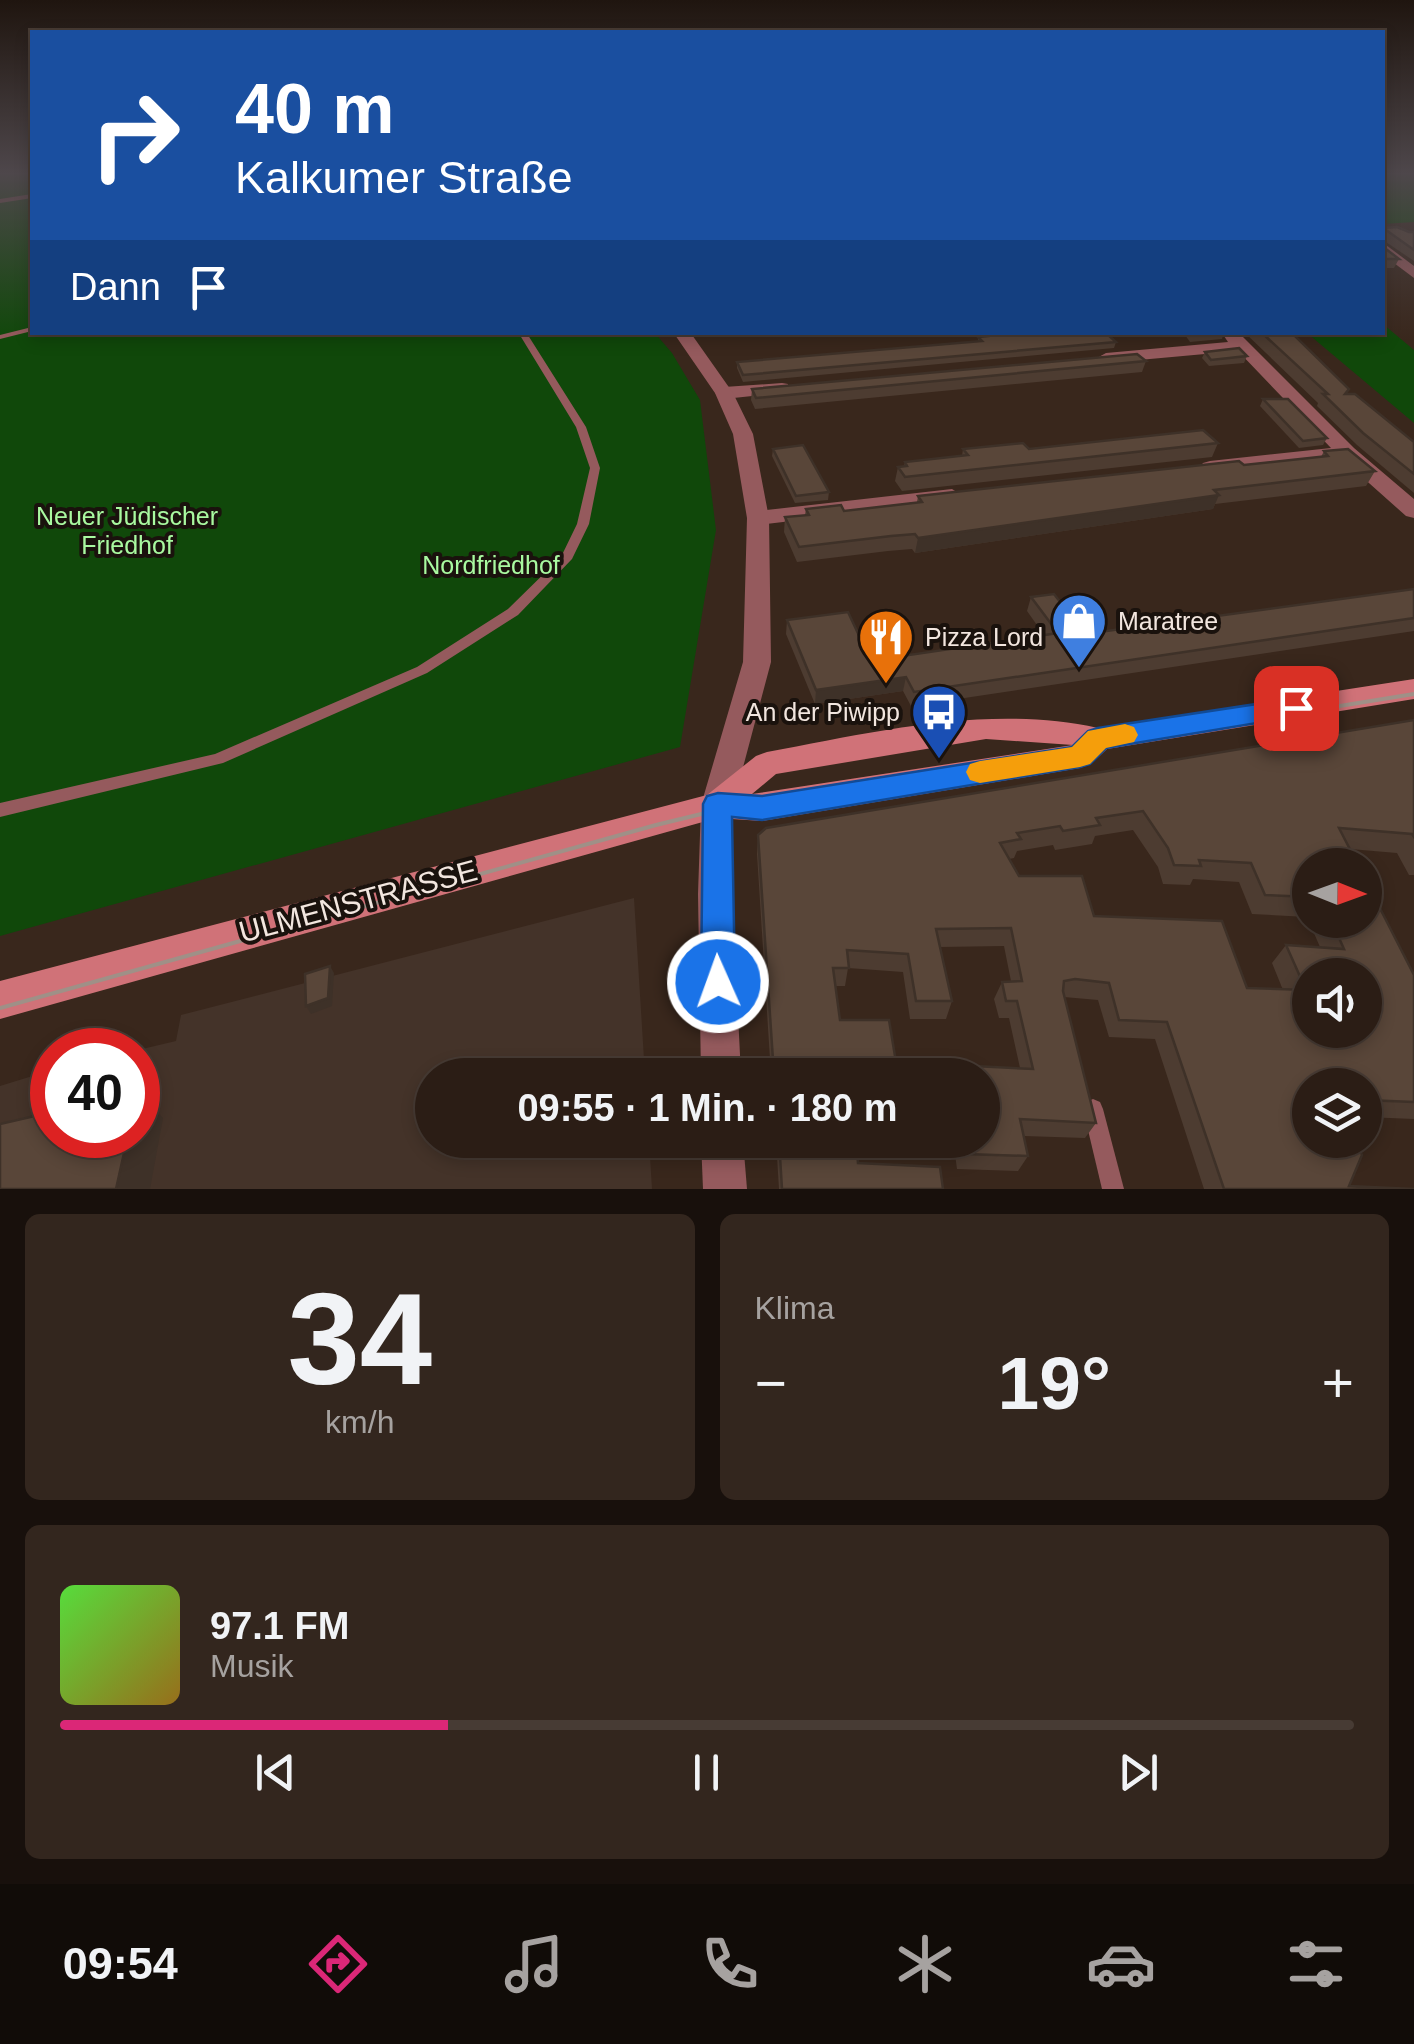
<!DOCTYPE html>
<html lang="de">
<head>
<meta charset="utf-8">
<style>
  body { margin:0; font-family:Helvetica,sans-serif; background:#33261e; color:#f1f3f6; height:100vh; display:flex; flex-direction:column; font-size:38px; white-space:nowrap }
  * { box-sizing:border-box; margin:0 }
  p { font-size:32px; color:#a6a2a0 }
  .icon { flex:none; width:55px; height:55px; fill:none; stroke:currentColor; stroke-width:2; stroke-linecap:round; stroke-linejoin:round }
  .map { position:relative; height:1189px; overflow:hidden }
  .drawer { display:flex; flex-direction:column; gap:25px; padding:25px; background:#18100c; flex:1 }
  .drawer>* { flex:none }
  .banner { position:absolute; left:30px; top:30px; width:1355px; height:305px; border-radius:0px; box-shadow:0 5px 15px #0003,0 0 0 2px #473b34; background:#1a4fa0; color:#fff; overflow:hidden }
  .needle { width:65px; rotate:91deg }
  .tools { position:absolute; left:1292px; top:848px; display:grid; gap:20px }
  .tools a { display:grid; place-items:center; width:90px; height:90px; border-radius:50%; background:#2b1d15; box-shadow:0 5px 15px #0003,0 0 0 2px #473b34; font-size:50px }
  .speed { position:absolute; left:30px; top:1028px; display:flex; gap:20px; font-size:50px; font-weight:700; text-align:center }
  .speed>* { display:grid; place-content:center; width:130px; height:130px; border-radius:50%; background:#2b1d15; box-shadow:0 5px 15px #0003,0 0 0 2px #473b34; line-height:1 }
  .speed .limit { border:15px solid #d22; background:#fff; color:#111 }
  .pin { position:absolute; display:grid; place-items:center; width:85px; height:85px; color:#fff; margin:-42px; border-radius:20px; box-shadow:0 5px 15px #0006 }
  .me { position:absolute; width:110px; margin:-55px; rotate:358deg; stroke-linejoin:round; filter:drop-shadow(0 0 8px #0008) }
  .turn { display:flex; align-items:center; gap:35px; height:210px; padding:0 40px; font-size:45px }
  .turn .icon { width:130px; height:130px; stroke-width:2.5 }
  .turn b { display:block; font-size:70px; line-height:85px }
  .then { display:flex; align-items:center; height:95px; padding:0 40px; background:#0003; gap:20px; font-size:38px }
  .big { font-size:75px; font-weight:700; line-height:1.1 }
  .drawer .widget { flex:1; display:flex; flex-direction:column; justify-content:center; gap:15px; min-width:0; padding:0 35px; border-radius:15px; background:#33261e }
  .drawer .dial { align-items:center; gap:0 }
  .dial b { font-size:130px; line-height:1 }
  .song { display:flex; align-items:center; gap:30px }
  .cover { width:120px; height:120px; border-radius:15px; background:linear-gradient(135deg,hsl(110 70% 55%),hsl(40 70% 35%)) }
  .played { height:10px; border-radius:5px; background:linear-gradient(90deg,#db2777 30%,#473b34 30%) }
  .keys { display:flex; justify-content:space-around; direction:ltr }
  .heat { display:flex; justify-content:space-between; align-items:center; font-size:55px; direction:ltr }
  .drawer .tiles { flex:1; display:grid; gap:25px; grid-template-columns:1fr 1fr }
  .widget:last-child { grid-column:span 2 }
  .trip { position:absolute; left:415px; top:1058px; width:585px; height:100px; border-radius:50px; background:#2b1d15; box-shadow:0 5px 15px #0003,0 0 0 2px #473b34; font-weight:700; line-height:100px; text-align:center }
  .menu { display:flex; height:160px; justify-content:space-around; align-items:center; background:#110c08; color:#a6a2a0 }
  .menu .icon { width:70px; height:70px }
  .menu .current { color:#db2777 }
  .menu b { font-size:45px; color:#f1f3f6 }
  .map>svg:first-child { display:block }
  .commercial { fill:#443329 }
  .green { fill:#10480a }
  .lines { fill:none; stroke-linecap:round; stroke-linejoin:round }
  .service { fill:#955a5d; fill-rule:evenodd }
  .minor { fill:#955a5d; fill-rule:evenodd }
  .tertiary { fill:#955a5d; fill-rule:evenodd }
  .secondary { fill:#d07278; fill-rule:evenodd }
  .tram { stroke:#9f9087; stroke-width:4 }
  .wall { fill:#4d3c31; fill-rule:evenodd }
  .shaded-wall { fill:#3e3128 }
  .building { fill:#594639; stroke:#3e3128; stroke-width:2.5; fill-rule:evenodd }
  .route { fill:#1a73e8; stroke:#114b97; stroke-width:2.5 }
  .slow { fill:#f59e0b }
  .labels { text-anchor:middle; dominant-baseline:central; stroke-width:8; stroke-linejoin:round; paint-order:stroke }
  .park-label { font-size:25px; fill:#a9f9a0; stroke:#1a120d }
  .poi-label { font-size:25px; fill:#f2e6df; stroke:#1a120d; text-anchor:start }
  .near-street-label { font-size:30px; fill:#f2e6df; stroke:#1a120d }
</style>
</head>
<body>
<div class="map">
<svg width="1414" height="1189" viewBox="0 0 1414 1189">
  <rect width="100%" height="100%" fill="#39271c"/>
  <!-- commercial -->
  <polygon class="commercial" points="634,898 645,1075 432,1075 432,1140 649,1140 652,1189 0,1189 0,1086 52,1070 52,1135 138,1135 138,1050 176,1041 181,1015"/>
  <!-- green -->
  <g class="green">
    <polygon points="0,174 32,174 32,332 654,332 672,353 700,400 716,530 680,747 0,936"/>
    <polygon points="1383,174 1414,174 1414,222 1383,224"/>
    <polygon points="1383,324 1414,350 1414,423 1307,333 1382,332"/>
  </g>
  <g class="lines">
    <!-- service -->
    <g class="service">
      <polygon points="32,194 32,198 0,203 0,199"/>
      <polygon points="32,327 32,331 0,339 0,335"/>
      <polygon points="518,332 526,332 586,427 600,468 589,524 572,559 518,615 427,673 223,763 0,817 0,803 215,754 417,667 508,609 561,557 577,524 590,468 576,427"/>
      <polygon points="1093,1099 1100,1102 1103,1109 1124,1189 1102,1189 1083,1109 1086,1102"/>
    </g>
    <!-- minor -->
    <g class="minor">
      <polygon points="1382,242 1414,266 1414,278 1382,254"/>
      <polygon points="1226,332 1238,332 1354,448 1414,499 1414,518 1406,516 1342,459 1203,471 1200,467 1203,463 1210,461 1331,448 1238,351 1106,363 1097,358 1106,353 1228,342 1224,336"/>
      <polygon points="782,383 788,384 788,392 724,399 715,393 724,387"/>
      <polygon points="952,489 963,496 960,501 758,525 747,518 758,511"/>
    </g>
    <!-- tertiary -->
    <g class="tertiary">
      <polygon points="673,332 690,332 733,393 753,434 769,518 771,662 733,805 732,894 741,1075 701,1075 698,894 701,805 743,662 747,518 733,434 715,393"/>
      <polygon points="701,1140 743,1140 747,1189 703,1189"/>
    </g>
    <!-- secondary -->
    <path class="secondary" d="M1414,679V699L1107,749L1091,764L1080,768L762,821L717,818L0,1019V981L707,795L756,756L767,752C875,732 989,704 1098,728ZM986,739L1073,745L752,794L776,774Z"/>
    <!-- tram -->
    <polyline class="tram" points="0,1008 656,825 759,800 1414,694"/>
  </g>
  <!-- wall -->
  <g class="wall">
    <polygon points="1382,228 1414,232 1414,261 1383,240"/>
    <polygon points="1382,246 1399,259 1394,268 1382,268"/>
    <polygon points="1183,332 1224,332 1222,339 1190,342"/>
    <polygon points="1244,332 1291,332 1347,394 1414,442 1414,493 1357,445 1317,406 1318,403"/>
    <polygon points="978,337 1116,342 1114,348 743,382 737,368 737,362 978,341"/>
    <polygon points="1205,352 1247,356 1244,363 1209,366 1202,358"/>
    <polygon points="1146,361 1142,372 755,409 751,400 752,389"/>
    <polygon points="1263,399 1327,438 1323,445 1299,448 1260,406"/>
    <polygon points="1218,443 1212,457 902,491 895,481 898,467 904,466 905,462 962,456 963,449 1029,449"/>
    <polygon points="773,449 829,492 828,500 795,503 772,456"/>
    <polygon points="1324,451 1375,471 1366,486 1215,504 1213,509 915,553 912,549 888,551 797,562 784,532 785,517 805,515 806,509 844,511 917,502 918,496 1321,457"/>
    <polygon points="1414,589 1414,631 911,706 903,691 815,704 786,634 787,620 896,657 1044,635 1027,611 1031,597 1085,634"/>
    <path d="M1414,720V875H1409L1397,853L1350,849L1310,865V920H1365L1414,975V1119L1365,1117V1085H1310L1349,1186L1414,1189H1204L1155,1039L1109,1037L1098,1000L1064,997L1096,1123L1085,1138L1024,1136L1028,1156L1018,1171L957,1169L953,1140H982V1075H771L757,854L758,835ZM1133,830L1158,867L1163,884L1190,885L1193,879L1239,882L1252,914L1307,917L1320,947L1286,945L1272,963L1283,990L1247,988L1094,916L1019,876L1009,859L1014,858L1017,851L1053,845L1055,850L1092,844L1095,836ZM1004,946L1011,981L1002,982L994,999L999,1018H1009L1020,1068L896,1062L840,1020L835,986H845L848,968L903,972L910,1019H946L952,1001L940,947Z"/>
    <polygon points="776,1140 856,1140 858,1163 943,1189 779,1189"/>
  </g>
  <!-- shaded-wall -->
  <g class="shaded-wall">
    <polygon points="1219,495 1213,509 915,553 918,538"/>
    <polygon points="906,677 903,691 815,704 816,690"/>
    <polygon points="330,966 334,973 332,1006 311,1014 306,1006"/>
    <polygon points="138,1092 163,1118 150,1189 116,1189 128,1135 138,1135"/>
  </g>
  <!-- building -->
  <g class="building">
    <polygon points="1397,227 1409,232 1414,232 1414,250 1386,230 1382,244 1382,228"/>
    <polygon points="1382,246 1399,259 1382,259"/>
    <polygon points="1028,332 1105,332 1116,342 743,375 737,362 982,341 978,337"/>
    <polygon points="1261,332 1291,332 1349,389 1345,394 1355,394 1414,442 1414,474 1363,433 1323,394 1328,394"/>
    <polygon points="1239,348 1247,356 1211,360 1205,352"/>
    <polygon points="1137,354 1146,361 756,398 752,389"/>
    <polygon points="1263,399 1288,399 1327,438 1303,441"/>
    <polygon points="1203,430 1218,443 905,477 898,467 907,466 905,462 968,455 963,449 1023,443 1029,449"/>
    <polygon points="803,445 829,492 796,496 773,449"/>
    <polygon points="1348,449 1375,471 1214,490 1219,495 918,538 915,534 891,536 799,547 785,517 809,515 806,509 841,505 844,511 922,502 918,496 1239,461 1244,465 1328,456 1324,451"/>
    <polygon points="1414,589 1414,618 914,692 906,677 816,690 787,620 848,612 864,646 888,642 896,657 1058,633 1031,597 1054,594 1085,634"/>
    <path d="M1414,720V837L1412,834L1339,828L1358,865H1310V897L1265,895L1251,863L1199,860L1201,866L1174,865L1168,848L1143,811L1096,818L1100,825L1063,831L1060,826L1017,833L1021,839L1000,843L1019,876H1082L1094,916L1222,921L1247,988L1306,990L1286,945L1344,949L1331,920H1365V879L1414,975V1102L1365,1100V1085H1310V1140H1355L1362,1155L1349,1186L1414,1189H1224L1167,1022L1119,1020L1109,983L1075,979L1064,981L1063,991L1096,1123L1020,1119L1028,1156L965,1154L962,1140H982V1075H774L758,835L766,828ZM1011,928L1022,981L1002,982L1006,1001H1017L1033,1069L896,1062L889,1020H840L833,968H849L847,950L908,954L916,1001H952L936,929ZM1310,975H1365V1030H1310Z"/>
    <polygon points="330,966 328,998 306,1006 305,974"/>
    <polygon points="52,1112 52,1135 128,1135 116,1189 0,1189 0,1124"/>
    <polygon points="779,1140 856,1140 858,1163 940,1167 943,1189 782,1189"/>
  </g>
  <!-- sky -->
  <linearGradient id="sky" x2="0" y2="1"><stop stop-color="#1f150f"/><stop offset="0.51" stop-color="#4e474b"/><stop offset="1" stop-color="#4e474b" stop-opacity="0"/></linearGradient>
  <rect width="1414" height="340" fill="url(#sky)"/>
  <!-- route -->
  <polygon class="route" points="1296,698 1305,701 1309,708 1305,715 1106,748 1090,764 1080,767 762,820 732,817 735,982 730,993 718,998 706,993 701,982 703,804 707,796 718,793 762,796 1072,747 1088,731 1098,728"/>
  <!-- slow -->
  <polygon class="slow" points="1125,724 1134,727 1138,735 1134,742 1106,748 1090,764 1080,767 980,783 970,780 966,772 970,764 980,761 1072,747 1088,731"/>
  <!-- icons -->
  <defs>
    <g id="shop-pin" transform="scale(2.875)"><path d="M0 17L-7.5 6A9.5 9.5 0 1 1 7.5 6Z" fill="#3f7fe0" stroke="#1a120d"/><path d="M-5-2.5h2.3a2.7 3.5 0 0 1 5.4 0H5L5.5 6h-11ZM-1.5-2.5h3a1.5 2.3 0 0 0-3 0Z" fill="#fff"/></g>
    <g id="restaurant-pin" transform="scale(2.875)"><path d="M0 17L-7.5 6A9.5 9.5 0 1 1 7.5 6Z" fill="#e8710a" stroke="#1a120d"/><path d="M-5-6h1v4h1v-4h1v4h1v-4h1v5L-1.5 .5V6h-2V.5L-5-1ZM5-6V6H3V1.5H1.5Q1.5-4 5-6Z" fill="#fff"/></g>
    <g id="bus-pin" transform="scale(2.875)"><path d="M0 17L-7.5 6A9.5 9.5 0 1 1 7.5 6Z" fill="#1a4fb4" stroke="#1a120d"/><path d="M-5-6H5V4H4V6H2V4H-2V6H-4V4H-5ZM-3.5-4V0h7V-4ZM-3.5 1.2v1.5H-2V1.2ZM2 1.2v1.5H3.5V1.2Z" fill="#fff"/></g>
  </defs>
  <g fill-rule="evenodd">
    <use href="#shop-pin" x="1079" y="621"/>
    <use href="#restaurant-pin" x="886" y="637"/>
    <use href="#bus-pin" x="939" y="712"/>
  </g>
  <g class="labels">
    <!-- park labels -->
    <g class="park-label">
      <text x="127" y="516">Neuer Jüdischer<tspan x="127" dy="29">Friedhof</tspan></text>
      <text x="491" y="565">Nordfriedhof</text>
    </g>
    <!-- poi labels -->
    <g class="poi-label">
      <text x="1118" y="621">Maratree</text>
      <text x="925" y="637">Pizza Lord</text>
      <text x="900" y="712" text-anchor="end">An der Piwipp</text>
    </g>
    <!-- near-street labels -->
    <g class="near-street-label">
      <text transform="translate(358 901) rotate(-15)">ULMENSTRASSE</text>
    </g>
  </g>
</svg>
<div class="tools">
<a><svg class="needle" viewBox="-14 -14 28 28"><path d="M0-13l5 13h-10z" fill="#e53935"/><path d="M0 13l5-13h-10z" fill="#a6a2a0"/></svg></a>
<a><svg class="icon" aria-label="sound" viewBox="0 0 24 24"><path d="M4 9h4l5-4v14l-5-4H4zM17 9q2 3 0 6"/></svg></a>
<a><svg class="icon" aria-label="layers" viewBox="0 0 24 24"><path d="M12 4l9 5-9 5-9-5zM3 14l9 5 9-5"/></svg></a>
</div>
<div class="speed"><div class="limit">40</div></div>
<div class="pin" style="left:1296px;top:708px;background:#d93025"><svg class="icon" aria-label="arrive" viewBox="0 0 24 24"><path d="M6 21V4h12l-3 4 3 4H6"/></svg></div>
<svg class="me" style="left:718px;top:982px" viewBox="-20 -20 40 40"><circle r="17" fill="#1a73e8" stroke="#fff" stroke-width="3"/><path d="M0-11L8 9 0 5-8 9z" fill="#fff"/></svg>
<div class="trip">09:55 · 1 Min. · 180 m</div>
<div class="banner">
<div class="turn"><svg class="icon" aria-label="right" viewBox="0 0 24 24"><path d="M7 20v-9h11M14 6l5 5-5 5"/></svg><div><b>40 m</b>Kalkumer Straße</div></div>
<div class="then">Dann<svg class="icon" aria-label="arrive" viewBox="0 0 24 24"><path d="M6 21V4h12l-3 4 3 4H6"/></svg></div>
</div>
</div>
<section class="drawer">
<div class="tiles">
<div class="widget dial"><b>34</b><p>km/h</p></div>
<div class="widget"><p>Klima</p>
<div class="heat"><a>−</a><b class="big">19°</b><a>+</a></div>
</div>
<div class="widget">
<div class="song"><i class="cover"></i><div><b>97.1 FM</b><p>Musik</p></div></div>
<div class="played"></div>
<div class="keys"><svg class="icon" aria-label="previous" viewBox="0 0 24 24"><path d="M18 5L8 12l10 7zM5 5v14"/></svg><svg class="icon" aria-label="pause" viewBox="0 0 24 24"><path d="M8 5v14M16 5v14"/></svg><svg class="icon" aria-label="next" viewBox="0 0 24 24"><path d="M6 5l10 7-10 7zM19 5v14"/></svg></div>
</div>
</div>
</section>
<nav class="menu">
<b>09:54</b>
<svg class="icon current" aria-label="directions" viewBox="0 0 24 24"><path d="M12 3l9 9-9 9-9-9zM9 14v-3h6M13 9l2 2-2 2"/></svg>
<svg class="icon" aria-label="music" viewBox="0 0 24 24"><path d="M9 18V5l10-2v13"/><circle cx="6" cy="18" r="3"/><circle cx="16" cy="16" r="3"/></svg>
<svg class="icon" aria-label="phone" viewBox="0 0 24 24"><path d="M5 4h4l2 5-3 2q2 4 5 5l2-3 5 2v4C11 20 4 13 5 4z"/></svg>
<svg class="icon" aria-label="climate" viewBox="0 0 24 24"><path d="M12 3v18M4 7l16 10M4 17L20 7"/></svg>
<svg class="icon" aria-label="car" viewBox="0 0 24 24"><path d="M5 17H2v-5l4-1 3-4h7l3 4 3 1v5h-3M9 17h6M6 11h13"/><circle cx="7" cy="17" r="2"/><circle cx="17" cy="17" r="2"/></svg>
<svg class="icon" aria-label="filters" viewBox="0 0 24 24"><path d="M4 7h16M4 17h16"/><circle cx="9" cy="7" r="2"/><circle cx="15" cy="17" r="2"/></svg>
</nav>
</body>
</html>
